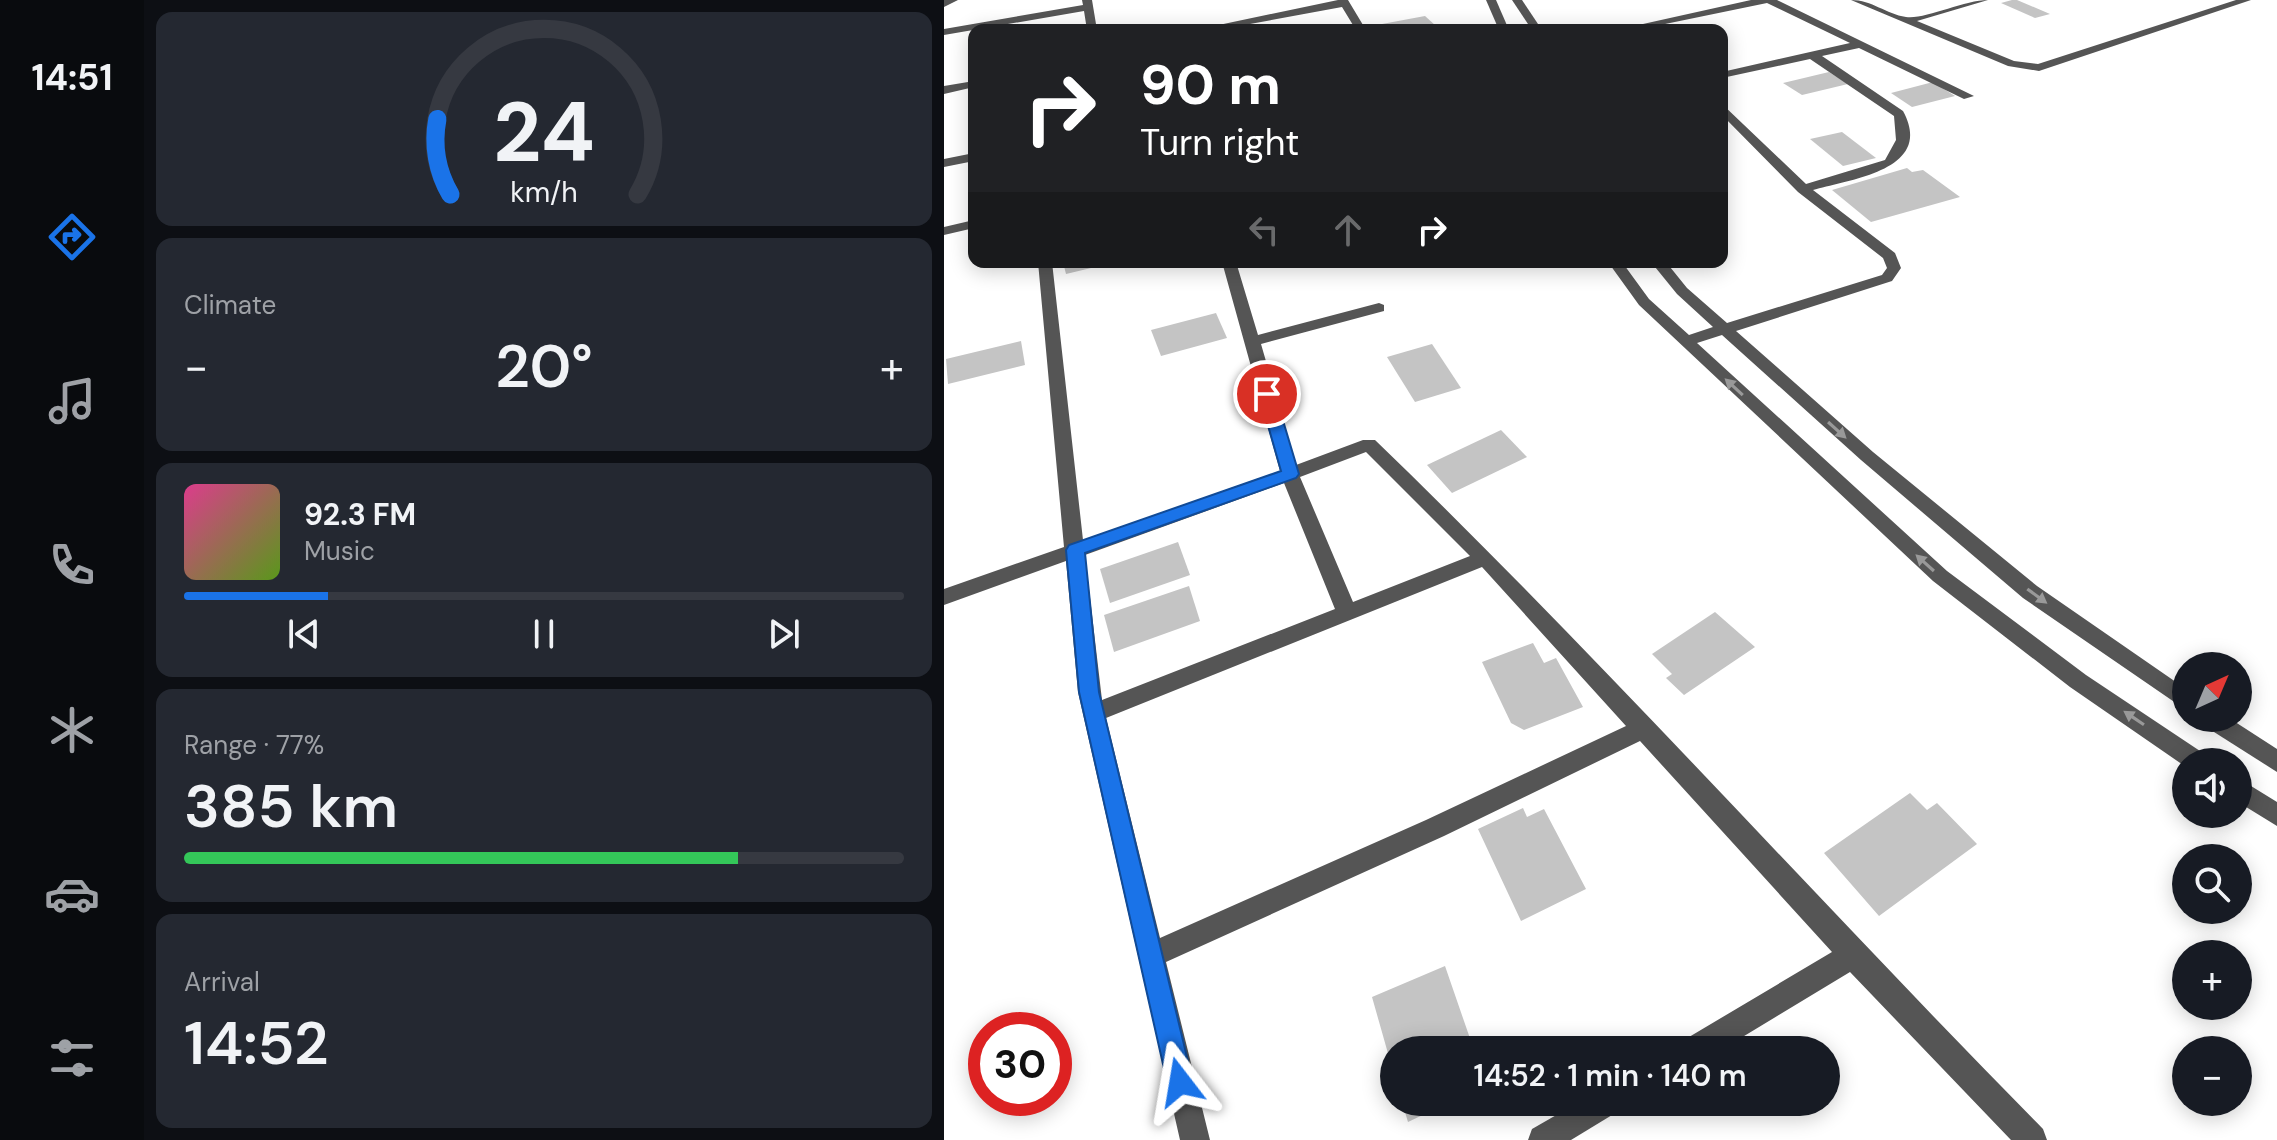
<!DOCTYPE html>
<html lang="en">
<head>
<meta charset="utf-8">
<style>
  body { margin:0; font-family:"DM Sans",sans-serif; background:#242831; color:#f1f3f6; height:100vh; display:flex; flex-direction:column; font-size:30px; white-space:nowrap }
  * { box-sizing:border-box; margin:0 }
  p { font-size:26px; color:#9ea1a6 }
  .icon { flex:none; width:44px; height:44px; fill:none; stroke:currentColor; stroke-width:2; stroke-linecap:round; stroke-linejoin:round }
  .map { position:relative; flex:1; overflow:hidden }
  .panel { display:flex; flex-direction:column; gap:12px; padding:12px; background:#0d0f14; width:800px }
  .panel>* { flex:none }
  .hud { position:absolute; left:24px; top:24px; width:760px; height:244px; border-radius:16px; box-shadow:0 4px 20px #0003; background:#202124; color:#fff; overflow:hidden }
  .needle { width:52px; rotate:44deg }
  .controls { position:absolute; left:1228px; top:652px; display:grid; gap:16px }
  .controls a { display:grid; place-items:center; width:80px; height:80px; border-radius:50%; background:#171b24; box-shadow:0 4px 20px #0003; font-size:40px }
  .speed { position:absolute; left:24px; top:1012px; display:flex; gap:16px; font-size:40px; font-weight:700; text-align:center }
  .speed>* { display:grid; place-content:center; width:104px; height:104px; border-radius:50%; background:#171b24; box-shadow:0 4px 20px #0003; line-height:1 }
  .speed .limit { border:12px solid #d22; background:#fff; color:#111 }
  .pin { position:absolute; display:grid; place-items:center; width:68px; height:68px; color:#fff; margin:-34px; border:4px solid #fff; border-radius:50%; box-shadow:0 2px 8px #0007 }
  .me { position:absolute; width:88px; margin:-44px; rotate:346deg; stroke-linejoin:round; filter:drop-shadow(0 0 6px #0008) }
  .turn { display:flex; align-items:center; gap:28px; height:168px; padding:0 40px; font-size:36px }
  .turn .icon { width:104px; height:104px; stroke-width:2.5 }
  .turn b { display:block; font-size:56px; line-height:68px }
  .lanes { display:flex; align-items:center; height:76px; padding:0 40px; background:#0003; justify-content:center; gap:40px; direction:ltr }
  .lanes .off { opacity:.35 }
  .big { font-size:60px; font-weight:600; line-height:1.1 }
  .panel .card { flex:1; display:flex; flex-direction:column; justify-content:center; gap:12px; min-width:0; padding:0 28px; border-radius:16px; background:#242831 }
  .panel .dial { align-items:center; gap:0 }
  .dial svg { height:208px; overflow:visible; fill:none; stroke:#363941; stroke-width:7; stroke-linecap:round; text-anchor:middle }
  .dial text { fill:#f1f3f6; stroke:none }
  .song { display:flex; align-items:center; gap:24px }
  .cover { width:96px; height:96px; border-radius:12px; background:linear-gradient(135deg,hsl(330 70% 55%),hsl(90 70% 35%)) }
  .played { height:8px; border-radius:4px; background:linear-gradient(90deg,#1a73e8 20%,#363941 20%) }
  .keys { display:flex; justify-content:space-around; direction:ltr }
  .heat { display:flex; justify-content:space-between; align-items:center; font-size:44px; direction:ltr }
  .charge { height:12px; border-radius:6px; background:linear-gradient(90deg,#34c759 77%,#363941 0) }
  .trip { position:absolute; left:436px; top:1036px; width:460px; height:80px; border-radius:40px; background:#171b24; box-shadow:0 4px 20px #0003; font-weight:600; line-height:80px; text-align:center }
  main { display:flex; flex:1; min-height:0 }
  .menu { display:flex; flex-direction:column; width:144px; justify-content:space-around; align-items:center; background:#090b0e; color:#9ea1a6 }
  .menu .icon { width:56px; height:56px }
  .menu .current { color:#1a73e8 }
  .menu b { font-size:36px; color:#f1f3f6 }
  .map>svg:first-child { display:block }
  .building { fill:#c4c4c4 }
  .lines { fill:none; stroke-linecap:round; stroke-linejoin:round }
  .minor { fill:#555; fill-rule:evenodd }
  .oneway { fill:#999 }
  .route { fill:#1a73e8; stroke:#114b97; stroke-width:2 }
</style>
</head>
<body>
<main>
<nav class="menu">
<b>14:51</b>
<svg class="icon current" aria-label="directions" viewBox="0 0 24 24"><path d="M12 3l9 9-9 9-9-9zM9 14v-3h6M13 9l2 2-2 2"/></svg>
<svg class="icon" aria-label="music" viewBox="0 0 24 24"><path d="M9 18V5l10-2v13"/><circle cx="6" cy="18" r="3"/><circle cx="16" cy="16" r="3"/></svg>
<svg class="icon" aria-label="phone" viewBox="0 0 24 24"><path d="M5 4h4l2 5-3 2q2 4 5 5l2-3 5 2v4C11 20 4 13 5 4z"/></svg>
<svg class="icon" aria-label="climate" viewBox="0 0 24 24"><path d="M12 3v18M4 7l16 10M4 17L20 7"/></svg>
<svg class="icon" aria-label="car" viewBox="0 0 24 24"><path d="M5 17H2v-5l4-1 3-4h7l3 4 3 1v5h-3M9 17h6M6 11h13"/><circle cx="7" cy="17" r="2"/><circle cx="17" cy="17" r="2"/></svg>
<svg class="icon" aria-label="filters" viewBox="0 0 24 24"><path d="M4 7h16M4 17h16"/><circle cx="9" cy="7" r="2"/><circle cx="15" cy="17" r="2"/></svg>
</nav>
<section class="panel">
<div class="card dial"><svg viewBox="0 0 100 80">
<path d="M14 69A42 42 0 1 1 86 69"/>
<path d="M14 69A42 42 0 0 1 9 40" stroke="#1a73e8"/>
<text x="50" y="56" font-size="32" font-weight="700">24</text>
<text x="50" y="72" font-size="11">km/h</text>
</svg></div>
<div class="card"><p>Climate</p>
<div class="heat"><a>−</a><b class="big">20°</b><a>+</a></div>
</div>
<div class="card">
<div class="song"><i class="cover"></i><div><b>92.3 FM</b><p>Music</p></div></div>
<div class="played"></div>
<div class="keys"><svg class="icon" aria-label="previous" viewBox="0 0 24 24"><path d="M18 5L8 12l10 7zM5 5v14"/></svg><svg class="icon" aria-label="pause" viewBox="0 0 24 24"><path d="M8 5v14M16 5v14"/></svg><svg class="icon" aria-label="next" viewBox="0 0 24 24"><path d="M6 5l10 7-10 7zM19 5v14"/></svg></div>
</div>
<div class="card"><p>Range · 77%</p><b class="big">385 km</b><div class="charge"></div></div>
<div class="card"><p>Arrival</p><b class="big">14:52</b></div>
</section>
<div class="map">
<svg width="1333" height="1140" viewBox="0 0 1333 1140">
  <rect width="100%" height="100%" fill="#fff"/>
  <!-- building -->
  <g class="building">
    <polygon points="1068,0 1073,0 1106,14 1091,18 1057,3"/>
    <polygon points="481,16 492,26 471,30 444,30 438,24"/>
    <polygon points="885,72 904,84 858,95 839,83"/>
    <polygon points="989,82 1011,96 968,107 947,93"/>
    <polygon points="898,132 932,158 899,166 866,139"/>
    <polygon points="963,168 968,172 979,170 1016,197 927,222 888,190"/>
    <polygon points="119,262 168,262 168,263 122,274"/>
    <polygon points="272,313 283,338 217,356 207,330"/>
    <polygon points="77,341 81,365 4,384 2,359"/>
    <polygon points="488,344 517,388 471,402 443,357"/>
    <polygon points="557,430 583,457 508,493 483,465"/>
    <polygon points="234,542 246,575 166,603 156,569"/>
    <polygon points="245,586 256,621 170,652 160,615"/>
    <polygon points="771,612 811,647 740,695 722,678 728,674 708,654"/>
    <polygon points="589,643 600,663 612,658 639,707 580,730 567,723 538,662"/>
    <polygon points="966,793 983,810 993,803 1033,844 935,916 880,853"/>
    <polygon points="579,808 583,817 600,809 642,889 577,921 534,829"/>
    <polygon points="501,966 530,1050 450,1050 449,1071 428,997"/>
    <polygon points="458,1102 506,1102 464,1122"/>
  </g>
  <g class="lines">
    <!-- minor -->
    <g class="minor">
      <polygon points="0,0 14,0 0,7"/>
      <polygon points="138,0 148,0 153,30 143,30 140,11 0,35 0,29 139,5"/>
      <polygon points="394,0 404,0 422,30 412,30 398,7 273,30 251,30"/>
      <polygon points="542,0 552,0 565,30 555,30"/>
      <polygon points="568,0 578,0 598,30 588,30"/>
      <path d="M807,0H833L1030,96L1020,99L915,48L878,56L959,111C991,170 907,179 869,190L951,253L957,268L948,281L792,331L929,452L1093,586L1242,689V710L1079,598L917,460L778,335L753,343L1003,571L1142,675L1262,755L1266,762H1242V767L1126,687L989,581L695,305L664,262H678L705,299L745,335L769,327L733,294L707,262H722L743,288L783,323L938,275L943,268L939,258L854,192L778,115V104L862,184L941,160L952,140L950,116L866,59L778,78V72L906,43L823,3L692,30H672Z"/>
      <path d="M907,0C928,0 942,14 962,17C980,20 1020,0 1044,0L973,21L1070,61L1094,64L1292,0H1307L1095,71L1064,66Z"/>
      <polygon points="30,81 30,87 0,94 0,86"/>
      <polygon points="30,153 30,161 0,167 0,159"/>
      <polygon points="30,220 30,228 0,235 0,227"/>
      <path d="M94,262H108L139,540L336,471L278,262H292L314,335L435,303L440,305V311L317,344L352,465L419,440H431C661,662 874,901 1099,1129L1103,1140H1067L906,972L777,1050H736L740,1040L888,952L696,741L500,836L222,962L266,1140H236L134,692L122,561L0,605V589L120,547ZM422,452L526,556L409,602L356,477ZM340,483L391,609L158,700L141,555ZM538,567L682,726L482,820L216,938L162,718Z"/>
      <polygon points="1256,718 1285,718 1333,749 1333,772 1259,725"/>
      <polygon points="1294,778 1333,802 1333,826 1294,802"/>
      <polygon points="635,1102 678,1102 673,1112 627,1140 584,1140 588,1129"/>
    </g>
  </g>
  <!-- one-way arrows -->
  <defs><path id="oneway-solid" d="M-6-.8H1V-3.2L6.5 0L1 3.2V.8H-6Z" transform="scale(2)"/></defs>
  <g class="oneway">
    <use href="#oneway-solid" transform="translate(790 387) rotate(-137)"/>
    <use href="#oneway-solid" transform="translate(893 430) rotate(42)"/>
    <use href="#oneway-solid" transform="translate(981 563) rotate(-138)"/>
    <use href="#oneway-solid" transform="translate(1093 596) rotate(36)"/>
    <use href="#oneway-solid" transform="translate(1190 718) rotate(-146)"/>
  </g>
  <!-- route -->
  <polygon class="route" points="323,389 331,394 355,474 352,478 141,553 155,692 249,1082 246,1091 236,1095 227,1091 223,1082 135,692 122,550 125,545 337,471 315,394"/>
</svg>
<div class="controls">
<a><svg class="needle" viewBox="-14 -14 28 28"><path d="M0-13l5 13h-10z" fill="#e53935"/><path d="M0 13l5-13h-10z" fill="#9ea1a6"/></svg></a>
<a><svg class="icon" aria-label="sound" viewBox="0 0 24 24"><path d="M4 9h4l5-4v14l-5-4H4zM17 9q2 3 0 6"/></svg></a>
<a><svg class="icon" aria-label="search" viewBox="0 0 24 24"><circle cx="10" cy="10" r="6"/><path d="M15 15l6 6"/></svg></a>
<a>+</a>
<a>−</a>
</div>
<div class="speed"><div class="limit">30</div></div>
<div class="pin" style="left:323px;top:394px;background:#d93025"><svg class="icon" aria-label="arrive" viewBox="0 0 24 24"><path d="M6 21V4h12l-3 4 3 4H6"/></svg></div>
<svg class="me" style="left:236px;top:1082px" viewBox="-20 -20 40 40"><path d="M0-17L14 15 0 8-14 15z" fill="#1a73e8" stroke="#fff" stroke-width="4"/></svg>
<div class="trip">14:52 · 1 min · 140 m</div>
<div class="hud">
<div class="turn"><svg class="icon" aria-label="right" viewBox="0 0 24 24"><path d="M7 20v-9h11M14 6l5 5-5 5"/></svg><div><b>90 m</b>Turn right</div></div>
<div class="lanes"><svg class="icon off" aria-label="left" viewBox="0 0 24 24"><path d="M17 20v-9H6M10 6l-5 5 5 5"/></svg><svg class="icon off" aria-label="ahead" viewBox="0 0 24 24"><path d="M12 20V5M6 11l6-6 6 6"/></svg><svg class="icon" aria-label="right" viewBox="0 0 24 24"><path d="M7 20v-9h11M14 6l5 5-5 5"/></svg></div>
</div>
</div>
</main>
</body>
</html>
